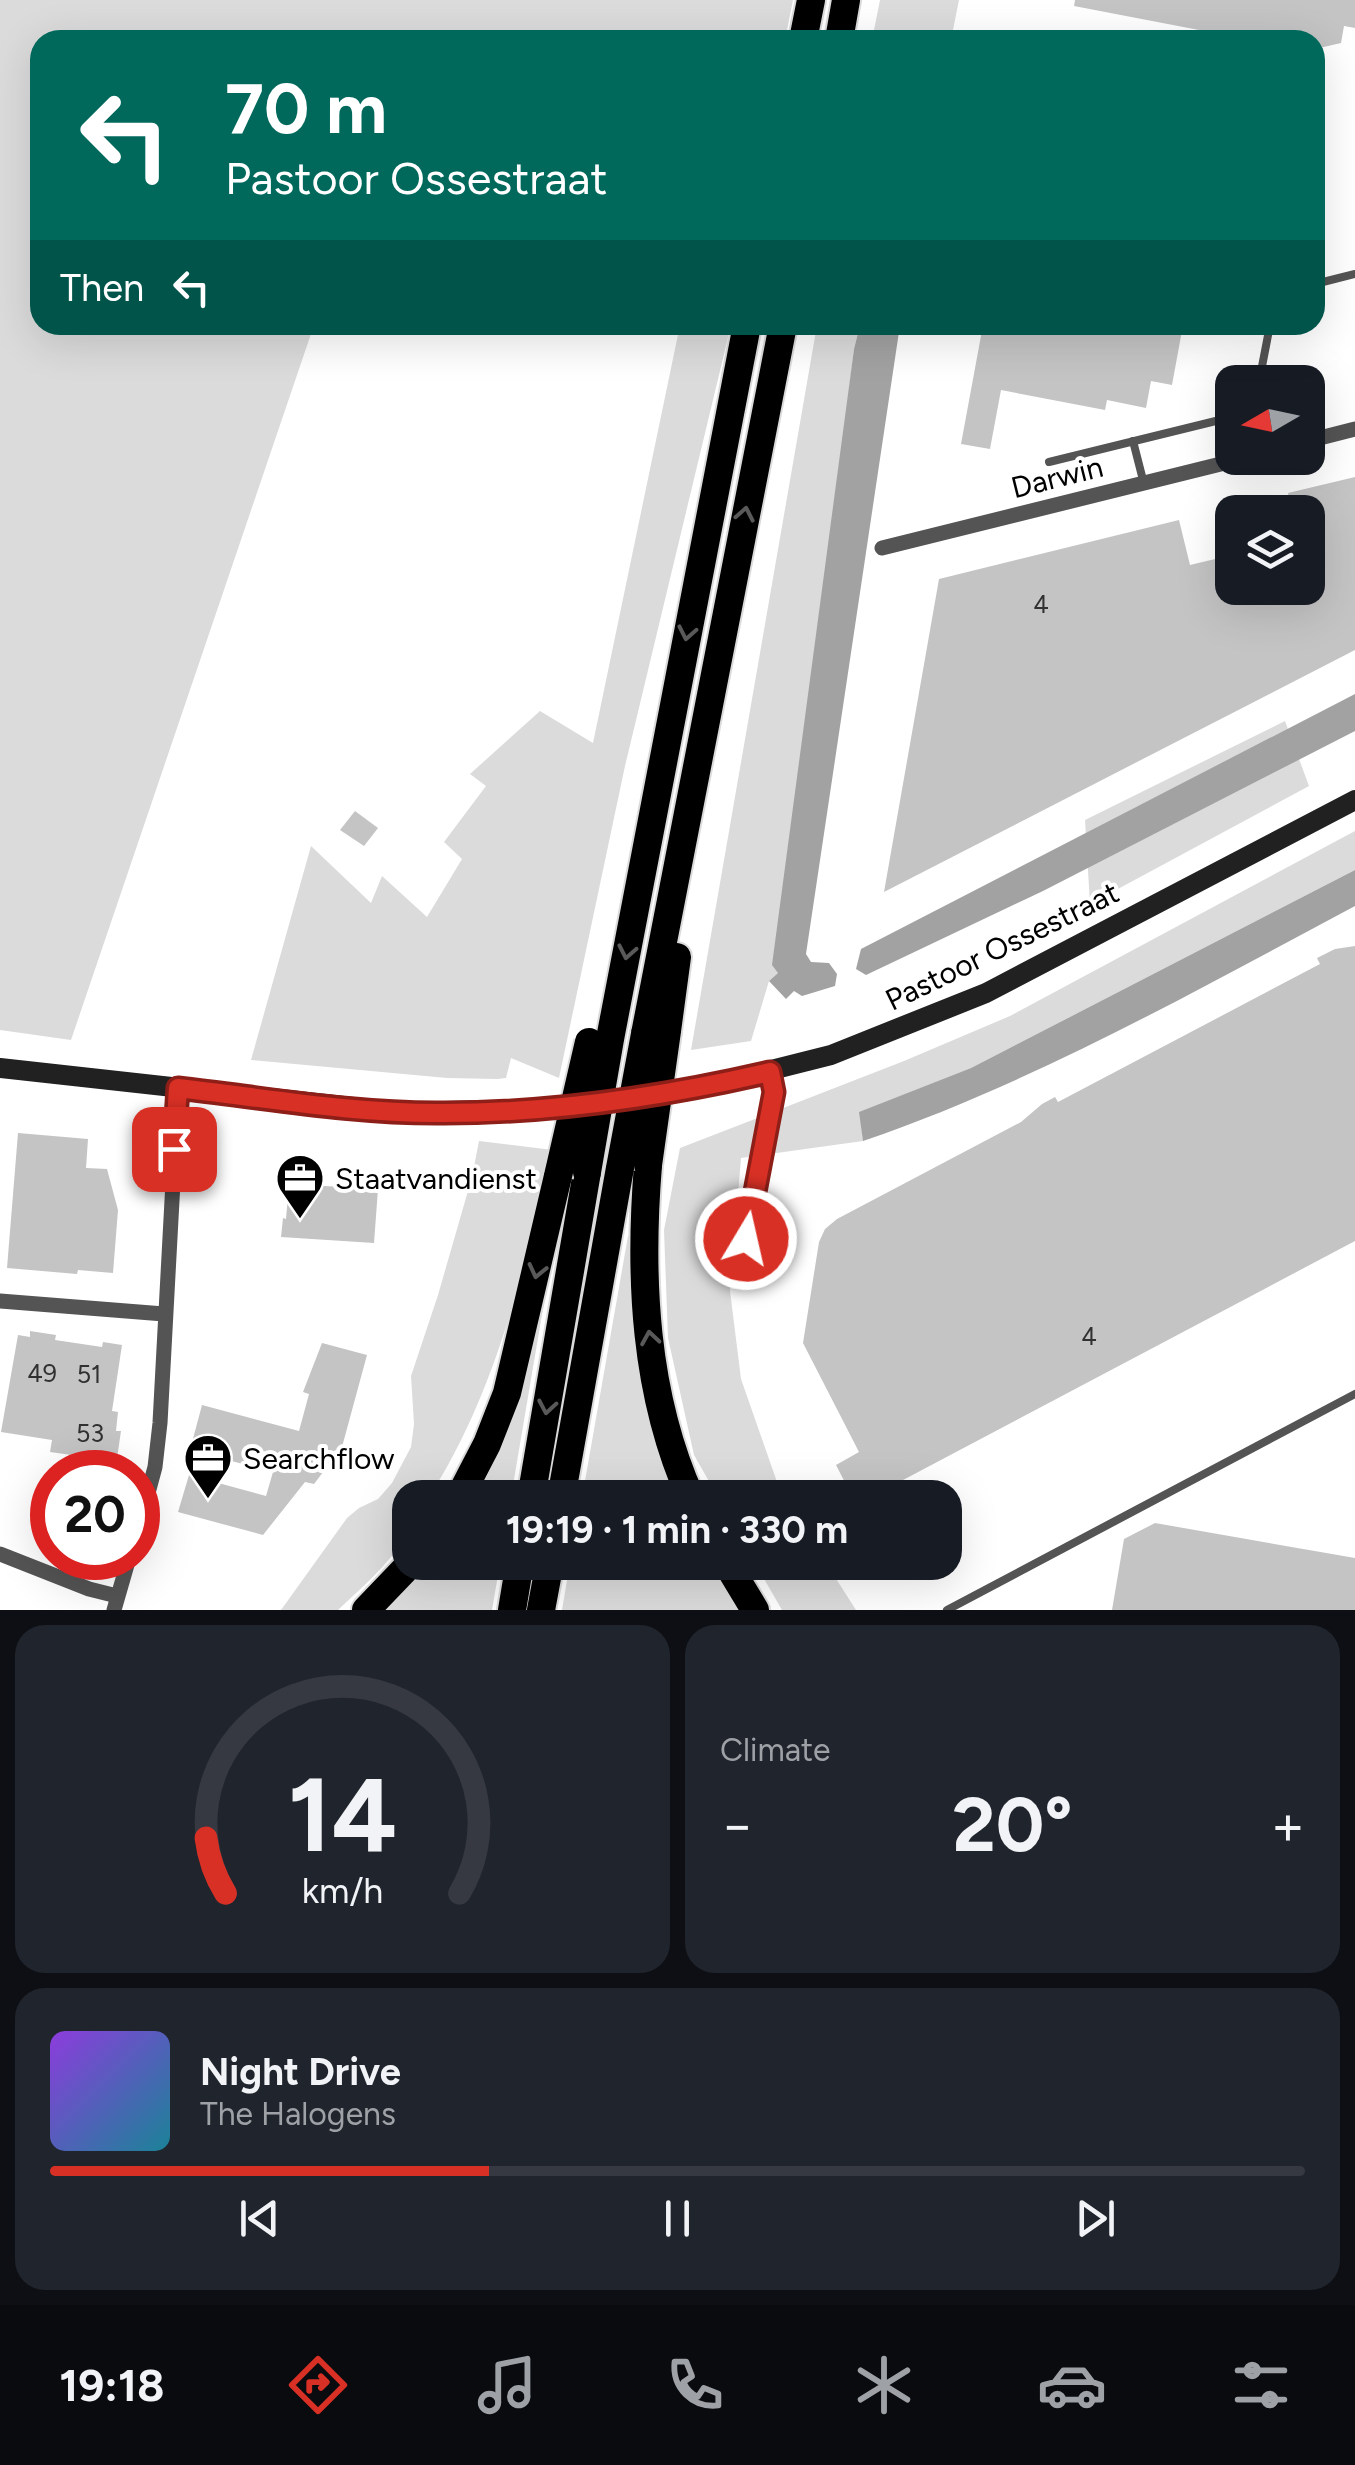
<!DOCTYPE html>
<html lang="en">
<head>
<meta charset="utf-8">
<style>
  body { margin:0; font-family:Figtree,sans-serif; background:#20242c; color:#f1f3f6; height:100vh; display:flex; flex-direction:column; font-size:38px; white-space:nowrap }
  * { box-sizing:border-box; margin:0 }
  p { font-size:32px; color:#9ea1a6 }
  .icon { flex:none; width:55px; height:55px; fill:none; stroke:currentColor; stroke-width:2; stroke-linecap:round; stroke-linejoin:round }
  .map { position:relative; height:1610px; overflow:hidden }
  .sheet { display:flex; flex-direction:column; gap:15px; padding:15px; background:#0d0f14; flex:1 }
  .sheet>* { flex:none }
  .hud { position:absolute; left:30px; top:30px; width:1295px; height:305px; border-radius:30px; box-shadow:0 10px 40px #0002; background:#00695c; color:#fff; overflow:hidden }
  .needle { width:65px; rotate:261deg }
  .fabs { position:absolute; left:1215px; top:365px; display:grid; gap:20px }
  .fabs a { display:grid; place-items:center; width:110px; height:110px; border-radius:20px; background:#171b24; box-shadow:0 10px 40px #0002; font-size:50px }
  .speed { position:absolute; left:30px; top:1450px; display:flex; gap:20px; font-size:50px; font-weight:700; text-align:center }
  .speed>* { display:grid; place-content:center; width:130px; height:130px; border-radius:50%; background:#171b24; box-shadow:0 10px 40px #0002; line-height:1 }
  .speed .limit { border:15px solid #d22; background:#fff; color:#111 }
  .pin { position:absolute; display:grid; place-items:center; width:85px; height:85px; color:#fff; margin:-42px; border-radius:20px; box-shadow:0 5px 15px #0006 }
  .me { position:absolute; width:110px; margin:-55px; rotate:9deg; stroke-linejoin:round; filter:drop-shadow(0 0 8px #0008) }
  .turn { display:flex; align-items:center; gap:35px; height:210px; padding:0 30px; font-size:45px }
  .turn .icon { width:130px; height:130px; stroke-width:2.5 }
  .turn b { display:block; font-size:70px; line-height:85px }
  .then { display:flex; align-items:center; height:95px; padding:0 30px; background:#0003; gap:20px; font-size:38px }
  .big { font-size:75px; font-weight:700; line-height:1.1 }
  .sheet .tile { flex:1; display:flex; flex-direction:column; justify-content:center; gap:15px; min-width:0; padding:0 35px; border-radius:30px; background:#20242c }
  .sheet .dial { align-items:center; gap:0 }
  .dial svg { height:260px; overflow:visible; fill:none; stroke:#363941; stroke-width:7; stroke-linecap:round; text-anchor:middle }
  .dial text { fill:#f1f3f6; stroke:none }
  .song { display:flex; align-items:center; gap:30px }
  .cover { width:120px; height:120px; border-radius:15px; background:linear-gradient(135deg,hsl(270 70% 55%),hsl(190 70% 35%)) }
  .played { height:10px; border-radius:5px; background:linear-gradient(90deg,#d93025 35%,#363941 35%) }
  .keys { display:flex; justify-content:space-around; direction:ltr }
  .heat { display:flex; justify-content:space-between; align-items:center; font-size:55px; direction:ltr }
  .sheet .tiles { flex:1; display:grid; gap:15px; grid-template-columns:1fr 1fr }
  .tile:last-child { grid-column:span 2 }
  .trip { position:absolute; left:392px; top:1480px; width:570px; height:100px; border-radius:30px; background:#171b24; box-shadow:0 10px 40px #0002; font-weight:700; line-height:100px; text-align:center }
  .tab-bar { display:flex; height:160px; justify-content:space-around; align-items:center; background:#090b0e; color:#9ea1a6 }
  .tab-bar .icon { width:70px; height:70px }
  .tab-bar .selected { color:#d93025 }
  .tab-bar b { font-size:45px; color:#f1f3f6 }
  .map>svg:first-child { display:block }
  .green { fill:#dbdbdb }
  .water { fill:#a2a2a2 }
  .building { fill:#c4c4c4 }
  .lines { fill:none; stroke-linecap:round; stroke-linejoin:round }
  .highway-casing { stroke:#dbdbdb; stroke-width:32 }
  .lane { stroke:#545454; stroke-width:8 }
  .street { stroke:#545454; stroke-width:15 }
  .secondary { stroke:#212121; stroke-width:20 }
  .highway { stroke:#000; stroke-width:28 }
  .highway-bridge-casing { stroke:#dbdbdb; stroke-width:32; stroke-linecap:butt }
  .highway-bridge { stroke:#000; stroke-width:28 }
  .oneway { stroke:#595959 }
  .route-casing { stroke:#8d1f18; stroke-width:25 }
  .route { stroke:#d93025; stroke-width:18 }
  .labels { text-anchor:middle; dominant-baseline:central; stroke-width:8; stroke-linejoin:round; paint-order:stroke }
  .number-label { font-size:25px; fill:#313131 }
  .street-label { font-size:30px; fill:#000; stroke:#fff }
  .poi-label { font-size:30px; fill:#000; stroke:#fff; text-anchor:start }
</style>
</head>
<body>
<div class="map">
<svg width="1355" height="1610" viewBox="0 0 1355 1610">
  <rect width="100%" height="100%" fill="#fff"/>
  <!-- green -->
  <g class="green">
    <polygon points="0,0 793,0 785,40 40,40 40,325 314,325 71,1040 0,1030"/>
    <polygon points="880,0 959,0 951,40 872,40"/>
    <polygon points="680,325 731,325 625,766 559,1078 511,1058 506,1078 498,1079 447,1078 251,1060 311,846 371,903 382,876 427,917 462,859 444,842 486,786 470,774 540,711 593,743"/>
    <polygon points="817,325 860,325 854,349 778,973 769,981 751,1041 691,1050"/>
    <polygon points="1285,721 1309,786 1090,904 1085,820"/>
    <polygon points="1355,831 1355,870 971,1068 860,1112 863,1141 741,1158 730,1291 741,1379 777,1482 786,1497 718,1497 694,1455 668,1338 664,1230 680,1148 904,1061 1010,1016"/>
    <path d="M479,1141L553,1150C523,1271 497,1391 429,1497L410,1498C410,1508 412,1521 408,1530C394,1561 362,1587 338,1610H281L347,1518L359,1508L378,1499L392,1483L411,1447L414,1424L411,1376L438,1295L472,1177Z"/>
    <path d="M628,1236L631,1237C630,1336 639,1405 676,1497L582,1498Z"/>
    <polygon points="555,1238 511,1497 469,1498"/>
    <polygon points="424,1563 500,1563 492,1610 380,1610"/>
    <polygon points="570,1563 710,1563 739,1610 562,1610"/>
    <polygon points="755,1563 826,1563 856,1610 782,1610"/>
  </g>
  <!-- water -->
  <g class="water">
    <polygon points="860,325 900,325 806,954 811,962 829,963 837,974 835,986 802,996 794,991 786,999 769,981 778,973 772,965 854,349"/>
    <polygon points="1355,694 1355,731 1043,891 866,975 856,969 861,949"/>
    <path d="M1355,870V906C1195,991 1035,1082 863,1141L859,1112L971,1068Z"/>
  </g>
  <!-- building -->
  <g class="building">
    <polygon points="1075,0 1355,0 1355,28 1344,26 1341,43 1315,49 1315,40 1251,40 1074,6"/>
    <polygon points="983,325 1183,325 1172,385 1151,381 1146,408 1107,400 1105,410 1001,390 990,449 961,444"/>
    <polygon points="1355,477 1355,650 884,892 939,579 1179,520 1190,565 1232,555 1232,588 1308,588 1308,512 1292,512 1288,493"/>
    <polygon points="355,811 378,828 364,846 340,830"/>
    <polygon points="1355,946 1355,1241 869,1498 853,1498 836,1465 859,1452 803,1343 819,1242 825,1229 837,1219 1021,1122 1042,1104 1055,1097 1058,1102 1320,964 1317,958 1335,949"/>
    <polygon points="18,1133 88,1139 86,1168 107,1169 118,1210 113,1273 78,1270 77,1274 7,1268"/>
    <polygon points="289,1184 378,1189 374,1243 281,1237 283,1218 286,1219"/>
    <polygon points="30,1331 56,1335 55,1340 102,1347 103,1342 122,1345 112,1411 118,1412 116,1431 121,1431 115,1472 96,1472 84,1466 86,1457 50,1452 52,1440 1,1432 18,1335 30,1337"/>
    <polygon points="322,1343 367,1355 342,1447 314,1484 305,1482 263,1535 178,1512 189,1475 266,1496 273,1472 190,1450 202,1405 299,1431 309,1394 303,1392"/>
    <polygon points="1155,1523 1355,1558 1355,1610 1112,1610 1124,1539"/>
  </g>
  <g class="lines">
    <!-- highway casing -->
    <g class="highway-casing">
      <g id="highway">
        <polyline points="803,40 811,0"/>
        <polyline points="839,40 846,0"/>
        <polyline points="667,1031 677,957"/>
        <polyline points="645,1034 783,325"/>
        <polyline points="610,1039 747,325"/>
        <path d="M648,1165C639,1276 644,1394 691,1498"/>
        <polyline points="459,1498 487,1444 507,1393 558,1176"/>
        <polyline points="531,1498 587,1172"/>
        <polyline points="561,1498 620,1168"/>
        <polyline points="726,1562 755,1610"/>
        <polyline points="366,1610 412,1562"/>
        <polyline points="512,1610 520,1562"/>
        <polyline points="541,1610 550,1562"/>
      </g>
    </g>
    <!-- lane -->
    <g class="lane">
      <polyline points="1315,284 1355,274"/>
      <polyline points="1259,382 1270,325"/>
      <polyline points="1133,441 1144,484"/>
      <polyline points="1049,462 1232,417"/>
      <polyline points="746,1239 774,1093 769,1072"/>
      <polyline points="947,1610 1355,1394"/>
    </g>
    <!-- street -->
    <g class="street">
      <polyline points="1308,441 1355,429"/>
      <polyline points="882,548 1245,458"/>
      <polyline points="0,1301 164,1314"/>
      <polyline points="138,1530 155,1467 160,1423 178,1089"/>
      <polyline points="0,1554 89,1589 117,1596"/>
      <polyline points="114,1610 129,1558"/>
    </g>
    <!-- secondary -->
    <polyline class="secondary" points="0,1068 398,1112 552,1109 688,1091 831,1055 986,993 1355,800"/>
    <!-- highway -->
    <use href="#highway" class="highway"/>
    <!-- highway-bridge casing -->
    <g class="highway-bridge-casing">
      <g id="highway-bridge">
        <polyline points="648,1165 667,1031"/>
        <polyline points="620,1168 645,1034"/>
        <polyline points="587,1172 610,1039"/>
        <polyline points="558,1176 589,1042"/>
      </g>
    </g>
    <!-- highway-bridge -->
    <use href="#highway-bridge" class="highway-bridge"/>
  </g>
  <!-- one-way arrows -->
  <defs><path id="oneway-chevron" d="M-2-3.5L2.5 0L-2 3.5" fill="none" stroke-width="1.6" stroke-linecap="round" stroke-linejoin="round" transform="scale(2.5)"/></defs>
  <g class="oneway">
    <use href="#oneway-chevron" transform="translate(745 514) rotate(-79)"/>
    <use href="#oneway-chevron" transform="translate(687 633) rotate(101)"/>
    <use href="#oneway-chevron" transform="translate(627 952) rotate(101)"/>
    <use href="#oneway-chevron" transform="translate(537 1271) rotate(103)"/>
    <use href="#oneway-chevron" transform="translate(650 1338) rotate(-99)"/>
    <use href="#oneway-chevron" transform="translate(547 1407) rotate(100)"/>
  </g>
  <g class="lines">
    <!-- route casing -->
    <g class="route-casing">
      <path id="route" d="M174,1149L178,1088C266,1098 355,1114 444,1113C555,1113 662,1097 770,1072L774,1092L746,1239"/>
    </g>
    <!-- route -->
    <use href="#route" class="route"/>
  </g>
  <!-- icons -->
  <defs>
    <g id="office-pin" transform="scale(2.5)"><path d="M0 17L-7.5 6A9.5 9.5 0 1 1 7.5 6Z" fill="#000" stroke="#fff"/><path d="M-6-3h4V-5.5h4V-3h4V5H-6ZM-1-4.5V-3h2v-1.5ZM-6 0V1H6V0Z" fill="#fff"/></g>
  </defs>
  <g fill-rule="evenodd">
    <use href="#office-pin" x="300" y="1178"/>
    <use href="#office-pin" x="208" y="1458"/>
  </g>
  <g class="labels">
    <!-- number labels -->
    <g class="number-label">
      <text x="1041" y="604">4</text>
      <text x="1089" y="1336">4</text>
      <text x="42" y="1373">49</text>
      <text x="89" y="1374">51</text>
      <text x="90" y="1433">53</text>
    </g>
    <!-- street labels -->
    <g class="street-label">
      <text transform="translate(1057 477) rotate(-14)">Darwin</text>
      <text transform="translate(1002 946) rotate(-26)">Pastoor Ossestraat</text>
    </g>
    <!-- poi labels -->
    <g class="poi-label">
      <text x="335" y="1178">Staatvandienst</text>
      <text x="243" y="1458">Searchflow</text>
    </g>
  </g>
</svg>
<div class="fabs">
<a><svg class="needle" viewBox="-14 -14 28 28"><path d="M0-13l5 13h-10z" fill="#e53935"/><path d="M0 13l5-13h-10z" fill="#9ea1a6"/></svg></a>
<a><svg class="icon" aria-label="layers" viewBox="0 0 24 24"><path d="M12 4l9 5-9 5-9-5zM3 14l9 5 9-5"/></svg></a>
</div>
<div class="speed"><div class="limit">20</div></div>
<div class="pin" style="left:174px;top:1149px;background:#d93025"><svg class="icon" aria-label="arrive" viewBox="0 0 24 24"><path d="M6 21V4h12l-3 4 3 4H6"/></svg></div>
<svg class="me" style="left:746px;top:1239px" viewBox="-20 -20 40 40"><circle r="17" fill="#d93025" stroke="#fff" stroke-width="3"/><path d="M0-11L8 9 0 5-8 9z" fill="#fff"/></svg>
<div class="trip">19:19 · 1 min · 330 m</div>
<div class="hud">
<div class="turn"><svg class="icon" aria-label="left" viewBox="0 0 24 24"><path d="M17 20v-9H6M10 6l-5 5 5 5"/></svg><div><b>70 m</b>Pastoor Ossestraat</div></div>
<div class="then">Then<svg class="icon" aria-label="left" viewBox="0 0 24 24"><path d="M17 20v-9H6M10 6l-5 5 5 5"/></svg></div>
</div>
</div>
<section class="sheet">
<div class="tiles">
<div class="tile dial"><svg viewBox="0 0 100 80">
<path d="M14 69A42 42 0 1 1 86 69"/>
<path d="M14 69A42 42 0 0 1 8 52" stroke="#d93025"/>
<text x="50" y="56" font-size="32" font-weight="700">14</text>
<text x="50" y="72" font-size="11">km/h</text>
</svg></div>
<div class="tile"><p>Climate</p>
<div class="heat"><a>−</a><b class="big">20°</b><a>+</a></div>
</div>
<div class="tile">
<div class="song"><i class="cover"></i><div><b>Night Drive</b><p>The Halogens</p></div></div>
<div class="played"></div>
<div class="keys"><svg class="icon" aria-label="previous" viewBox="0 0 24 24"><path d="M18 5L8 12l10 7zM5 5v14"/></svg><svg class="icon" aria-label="pause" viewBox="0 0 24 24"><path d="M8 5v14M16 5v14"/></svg><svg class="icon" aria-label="next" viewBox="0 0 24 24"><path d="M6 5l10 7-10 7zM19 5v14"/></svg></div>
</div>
</div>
</section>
<nav class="tab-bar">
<b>19:18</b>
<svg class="icon selected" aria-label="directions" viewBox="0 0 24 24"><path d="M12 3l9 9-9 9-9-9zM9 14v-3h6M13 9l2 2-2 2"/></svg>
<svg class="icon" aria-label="music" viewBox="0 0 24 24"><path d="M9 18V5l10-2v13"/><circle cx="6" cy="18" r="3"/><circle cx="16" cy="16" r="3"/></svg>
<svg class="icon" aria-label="phone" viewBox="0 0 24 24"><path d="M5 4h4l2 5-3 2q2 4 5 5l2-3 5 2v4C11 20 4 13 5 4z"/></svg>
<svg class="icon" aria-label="climate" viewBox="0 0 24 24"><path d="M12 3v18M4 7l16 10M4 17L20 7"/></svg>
<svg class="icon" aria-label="car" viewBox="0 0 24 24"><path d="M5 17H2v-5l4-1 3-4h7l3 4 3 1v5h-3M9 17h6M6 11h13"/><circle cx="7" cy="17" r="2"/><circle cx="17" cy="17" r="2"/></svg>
<svg class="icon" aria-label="filters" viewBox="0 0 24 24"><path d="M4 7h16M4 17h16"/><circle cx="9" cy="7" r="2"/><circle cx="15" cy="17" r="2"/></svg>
</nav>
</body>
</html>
